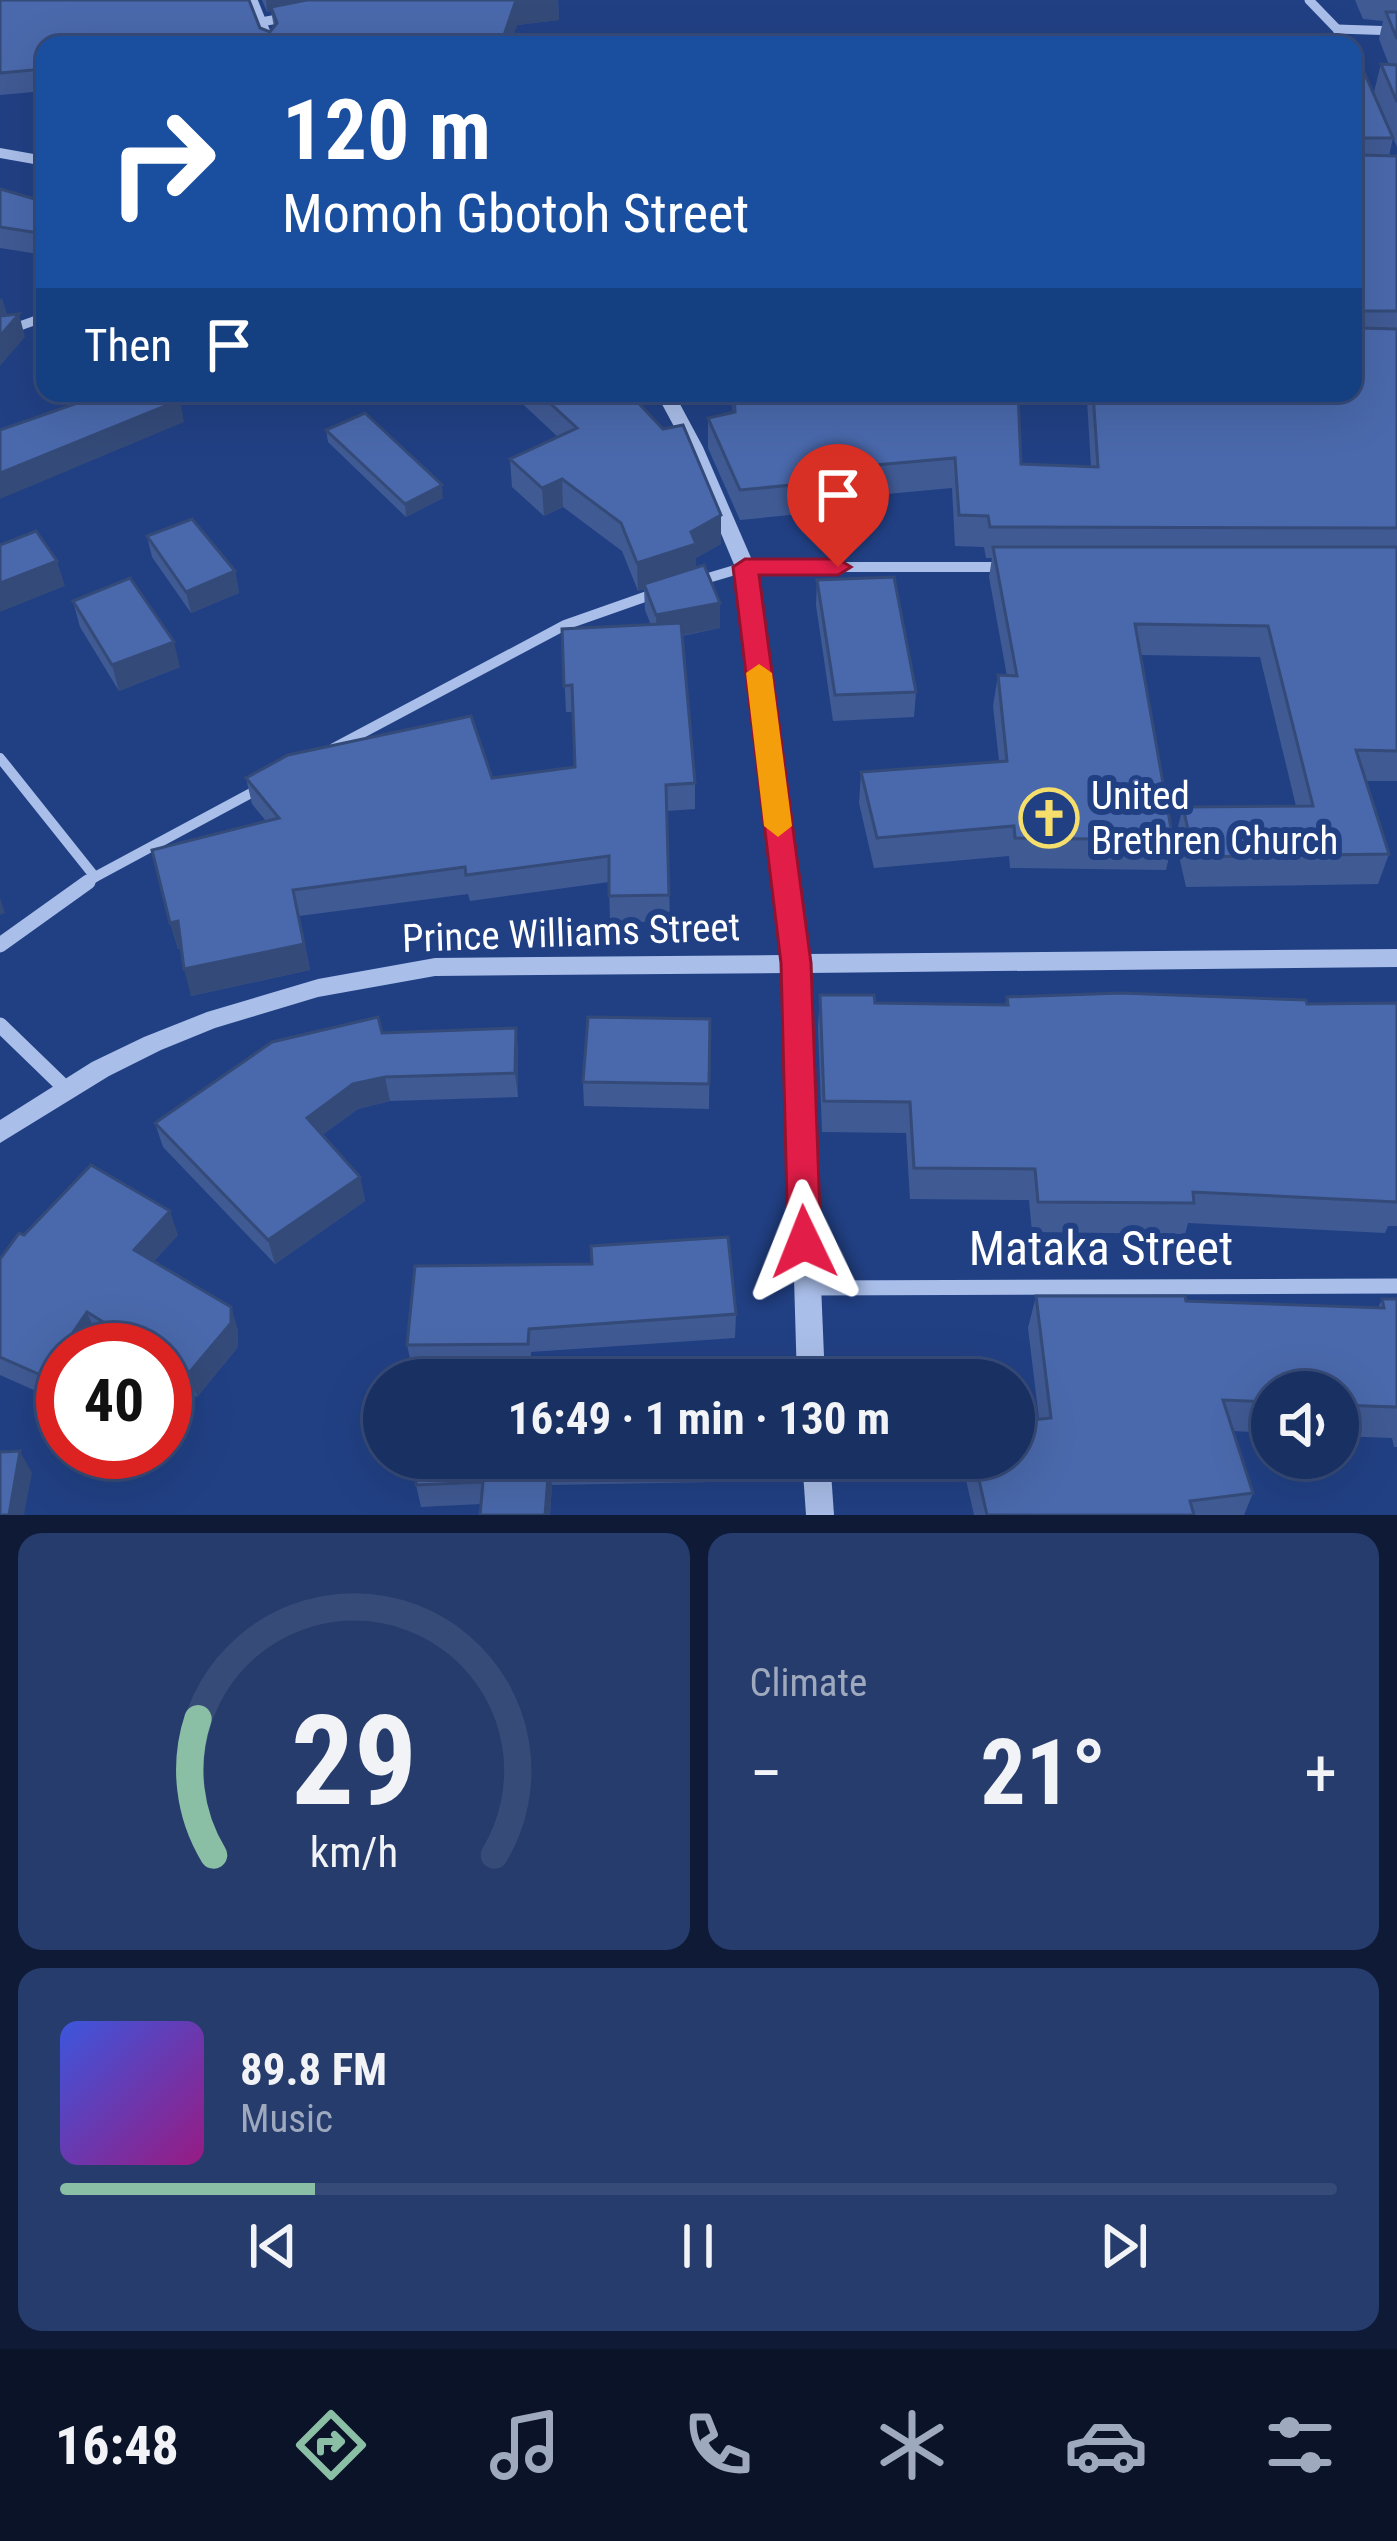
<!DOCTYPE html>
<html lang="en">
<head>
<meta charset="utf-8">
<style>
  body { margin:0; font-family:"Roboto Condensed",sans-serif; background:#263c6c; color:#f1f3f6; height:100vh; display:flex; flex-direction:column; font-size:45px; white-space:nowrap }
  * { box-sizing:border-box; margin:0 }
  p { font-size:39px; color:#9fa9be }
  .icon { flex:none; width:66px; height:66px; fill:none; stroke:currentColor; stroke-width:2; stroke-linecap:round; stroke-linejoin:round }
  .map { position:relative; height:1515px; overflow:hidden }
  .sheet { display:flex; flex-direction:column; gap:18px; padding:18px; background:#0e1a36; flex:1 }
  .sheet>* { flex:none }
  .top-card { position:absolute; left:36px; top:36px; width:1326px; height:366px; border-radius:24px; box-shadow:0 12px 48px #0002,0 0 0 3px #374b78; background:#1a4fa0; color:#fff; overflow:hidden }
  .buttons { position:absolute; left:1251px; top:1371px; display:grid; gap:24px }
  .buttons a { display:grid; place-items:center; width:108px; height:108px; border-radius:50%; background:#193063; box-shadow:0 12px 48px #0002,0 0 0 3px #374b78; font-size:60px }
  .speed { position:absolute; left:36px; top:1323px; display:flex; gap:24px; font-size:60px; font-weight:700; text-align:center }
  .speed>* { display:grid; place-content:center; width:156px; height:156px; border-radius:50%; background:#193063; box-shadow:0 12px 48px #0002,0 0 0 3px #374b78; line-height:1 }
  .speed .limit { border:18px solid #d22; background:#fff; color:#111 }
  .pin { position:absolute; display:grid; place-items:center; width:102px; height:102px; color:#fff; margin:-123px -51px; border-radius:50% 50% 50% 0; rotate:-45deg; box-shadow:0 0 12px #0007 }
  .pin .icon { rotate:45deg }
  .me { position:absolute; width:132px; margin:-66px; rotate:358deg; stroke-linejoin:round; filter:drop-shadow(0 0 9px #0008) }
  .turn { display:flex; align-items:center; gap:42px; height:252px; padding:0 48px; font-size:54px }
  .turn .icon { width:156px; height:156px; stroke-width:2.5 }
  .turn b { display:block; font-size:84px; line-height:102px }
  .then { display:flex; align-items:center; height:114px; padding:0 48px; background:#0003; gap:24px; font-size:45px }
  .big { font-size:90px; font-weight:700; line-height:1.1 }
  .sheet .widget { flex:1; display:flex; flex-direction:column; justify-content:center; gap:18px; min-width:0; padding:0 42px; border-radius:24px; background:#263c6c }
  .sheet .dial { align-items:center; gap:0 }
  .dial svg { height:312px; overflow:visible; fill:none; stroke:#374b78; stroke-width:7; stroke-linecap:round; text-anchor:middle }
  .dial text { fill:#f1f3f6; stroke:none }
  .song { display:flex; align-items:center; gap:36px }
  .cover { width:144px; height:144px; border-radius:18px; background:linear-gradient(135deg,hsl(230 70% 55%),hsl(310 70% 35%)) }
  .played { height:12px; border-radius:6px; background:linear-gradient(90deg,#8abfa5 20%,#374b78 20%) }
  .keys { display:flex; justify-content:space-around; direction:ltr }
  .heat { display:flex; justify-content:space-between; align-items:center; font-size:66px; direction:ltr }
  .sheet .tiles { flex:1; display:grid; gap:18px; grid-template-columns:1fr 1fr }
  .widget:last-child { grid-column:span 2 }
  .trip { position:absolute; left:363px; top:1359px; width:672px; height:120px; border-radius:60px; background:#193063; box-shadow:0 12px 48px #0002,0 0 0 3px #374b78; font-weight:700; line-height:120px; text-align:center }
  .menu { display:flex; height:192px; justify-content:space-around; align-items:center; background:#0a1328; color:#9fa9be }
  .menu .icon { width:84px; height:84px }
  .menu .active { color:#8abfa5 }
  .menu b { font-size:54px; color:#f1f3f6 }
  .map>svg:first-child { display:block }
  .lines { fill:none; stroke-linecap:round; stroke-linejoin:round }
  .minor-far2 { stroke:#a9bee9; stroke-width:9 }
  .minor-far1 { stroke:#a9bee9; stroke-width:10 }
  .minor { stroke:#a9bee9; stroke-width:15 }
  .tertiary { fill:#a9bee9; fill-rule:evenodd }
  .wall { fill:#405a94; fill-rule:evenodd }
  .shaded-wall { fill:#344a78 }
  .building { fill:#4a69ac; stroke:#344a78; stroke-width:3 }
  .route { fill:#e11d48; stroke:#92132f; stroke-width:3 }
  .slow { fill:#f59e0b }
  .labels { text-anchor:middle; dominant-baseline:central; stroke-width:12; stroke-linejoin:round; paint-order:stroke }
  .poi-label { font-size:39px; fill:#fff; stroke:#214084; text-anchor:start }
  .street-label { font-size:39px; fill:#fff; stroke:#214084 }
  .near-street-label { font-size:48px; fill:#fff; stroke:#214084 }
</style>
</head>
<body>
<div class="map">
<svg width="1397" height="1515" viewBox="0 0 1397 1515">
  <rect width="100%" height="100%" fill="#214084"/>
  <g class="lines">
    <!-- minor-far2 -->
    <g class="minor-far2">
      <polyline points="253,0 271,45"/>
      <polyline points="1309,0 1337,29 1344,45"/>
      <polyline points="261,22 289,17"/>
      <polyline points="1337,29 1397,31"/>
      <polyline points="0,333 45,317"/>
    </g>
    <!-- minor-far1 -->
    <g class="minor-far1">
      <polyline points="698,581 745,567 1006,567"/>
      <polyline points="334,748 565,625 656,593"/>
      <polyline points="0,758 95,877 84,885"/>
      <polyline points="95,877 264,786"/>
    </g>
    <!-- minor -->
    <g class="minor">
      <polyline points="0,945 88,882"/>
      <polyline points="0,1025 63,1086"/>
      <polyline points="810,1288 1397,1286"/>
    </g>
    <!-- tertiary -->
    <g class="tertiary">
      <polygon points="0,148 45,156 45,166 0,158"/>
      <polygon points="656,393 674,393 703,447 755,567 806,954 1397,949 1397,967 808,973 825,1380 797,1380 785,973 435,976 318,997 215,1028 161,1050 109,1076 0,1143 0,1120 92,1062 144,1037 207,1012 318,979 435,958 783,955 735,567 685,447"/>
      <polygon points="802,1458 830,1458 834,1515 806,1515"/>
    </g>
  </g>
  <!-- wall -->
  <g class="wall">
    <polygon points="0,0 260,28 270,32 274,27 271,11 267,12 262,0 558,0 559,20 517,25 510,45 45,45 45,91 0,95"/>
    <path d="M1355,0H1397V147L1393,138L1389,156H1397V781H1365L1389,854L1378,884L1186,887L1175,838L1183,807L1296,806L1260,657L1140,655L1173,840L1166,870L1010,868L1009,856L874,868L859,803L861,772L999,761L993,706L998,675L1007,676L989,577L992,558H986L984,547L955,546L952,488L822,500L821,512L740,520L708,448V418L733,413L731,393H1353V63L1374,92L1381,64L1389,65L1379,39L1383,21L1363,19ZM1019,400H1087L1091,466L1021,464Z"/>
    <polygon points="0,189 45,202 45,255 0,248"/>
    <polygon points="511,393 629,393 721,544 696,558 696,567 720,603 720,628 682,636 695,783 695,809 667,811 670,921 610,923 609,882 470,901 468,894 299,916 310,970 191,996 181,948 178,949 170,923 266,821 252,804 246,778 492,778 575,767 573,712 566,712 562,629 651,625 645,610 644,589 638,591 622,551 563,507 544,516 512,487 510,459 558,437"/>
    <polygon points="326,430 443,498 406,517 328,442"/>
    <polygon points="147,536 235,571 239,593 191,613 152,557"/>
    <polygon points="817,580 916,692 914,717 833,721 816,605"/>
    <polygon points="73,601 180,667 119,691 80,627"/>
    <polygon points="820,995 875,1003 1005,1005 1007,997 1307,1004 1397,1003 1397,1226 1388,1226 1385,1233 1188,1223 1185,1234 1032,1232 1029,1200 910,1199 906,1133 822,1132 818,1027"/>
    <polygon points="710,1019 709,1109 584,1106 583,1082"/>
    <polygon points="516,1028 518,1053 518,1097 390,1101 358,1109 322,1135 360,1177 365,1201 275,1264 163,1147 155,1123 382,1033"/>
    <polygon points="24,1235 178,1235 154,1261 238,1330 238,1347 197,1397 165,1377 165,1350 120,1350 97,1336 87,1350 63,1350 54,1399 0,1375 0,1259"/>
    <polygon points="415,1266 736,1314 735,1338 531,1352 531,1367 412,1368 407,1345"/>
    <polygon points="1036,1296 1378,1308 1382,1299 1397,1299 1397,1447 1394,1447 1392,1438 1338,1436 1338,1392 1272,1392 1272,1433 1233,1431 1253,1493 1244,1515 974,1515 961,1458 1014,1458 1039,1419 1028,1328"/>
    <polygon points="418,1458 712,1458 712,1482 552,1485 550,1515 480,1515 481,1504 421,1507 416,1485"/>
  </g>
  <!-- shaded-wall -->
  <g class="shaded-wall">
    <polygon points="266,0 326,0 267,12"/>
    <polygon points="542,0 558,0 559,20 517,25 510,45 504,45 503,38 515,3"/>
    <polygon points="443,35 443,45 385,45"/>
    <polygon points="2,298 9,320 0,325 0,299"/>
    <polygon points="19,314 25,337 0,366 0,336"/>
    <polygon points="180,400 184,422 0,499 0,473"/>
    <polygon points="562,479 563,507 544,516 542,488"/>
    <polygon points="442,485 443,498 406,517 405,504"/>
    <polygon points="721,515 721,544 696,558 696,572 644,584 644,589 638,591 637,563"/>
    <polygon points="57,561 65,586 0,612 0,583"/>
    <polygon points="235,571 239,593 191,613 186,592"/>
    <polygon points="720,603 720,628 657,640 656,615"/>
    <polygon points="174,642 180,667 119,691 112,665"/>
    <polygon points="293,890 310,970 191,996 184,969"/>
    <polygon points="0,898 5,913 0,915"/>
    <polygon points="178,921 185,947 178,949 170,923"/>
    <polygon points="516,1028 518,1053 518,1097 515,1073"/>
    <polygon points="385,1077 390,1101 358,1109 312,1142 307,1118 353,1084"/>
    <polygon points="360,1177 365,1201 275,1264 268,1240"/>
    <polygon points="170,1211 178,1235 143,1273 134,1250"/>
    <polygon points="231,1307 238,1330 238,1347 197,1397 188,1374"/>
    <polygon points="87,1312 97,1336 87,1350 63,1350 63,1385 54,1399 43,1376"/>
    <polygon points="20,1451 32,1473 24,1515 9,1515"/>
    <polygon points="549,1464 552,1485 550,1515 545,1515"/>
  </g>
  <!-- building -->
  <g class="building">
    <polygon points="0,0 249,0 260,28 270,32 277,23 271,7 307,0 542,0 515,3 503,38 443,35 385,45 45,45 45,69 0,73"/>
    <polygon points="1386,12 1397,12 1397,39"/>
    <polygon points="1234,37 1240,45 1155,45 1154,43"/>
    <polygon points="1353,63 1360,63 1393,138 1357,138 1353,147"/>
    <polygon points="1381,64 1397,65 1397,102"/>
    <polygon points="1353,151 1360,155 1397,156 1397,311 1360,311 1353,319"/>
    <polygon points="0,189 45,202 45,234 0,227"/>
    <polygon points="19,314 0,336 0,316"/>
    <polygon points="1353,322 1360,328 1397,329 1397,528 990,527 988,516 959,515 955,458 819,470 823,482 740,490 708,418 735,412 734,393 1018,393 1021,464 1098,467 1093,393 1353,393"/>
    <polygon points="106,393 177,393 180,400 0,473 0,430"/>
    <polygon points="539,393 629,393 663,429 683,425 721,515 691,532 696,544 637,563 621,523 562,479 542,488 510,459 577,428"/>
    <polygon points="365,413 442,485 405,504 326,430"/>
    <polygon points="192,519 235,571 186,592 147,536"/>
    <polygon points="36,531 57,561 0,583 0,545"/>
    <polygon points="993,547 1397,547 1397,751 1356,750 1389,854 1194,857 1183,807 1313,806 1268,626 1135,624 1173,840 1015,838 1014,826 877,838 861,772 1007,761 998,675 1017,676"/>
    <polygon points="704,565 720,603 656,615 644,584"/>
    <polygon points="894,577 916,692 835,695 817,580"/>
    <polygon points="130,578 174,642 112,665 73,601"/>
    <polygon points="681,623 695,783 666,785 669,895 609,896 609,856 466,875 465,867 293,890 304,944 184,969 178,921 170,923 152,850 279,818 246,778 288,755 471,716 492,778 575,767 572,685 564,686 562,629"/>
    <polygon points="1121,993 1306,1000 1307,1004 1397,1003 1397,1202 1193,1192 1194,1203 1038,1202 1035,1169 914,1168 910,1102 824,1101 820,995 874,995 875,1003 1008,1005 1007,997"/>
    <polygon points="378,1017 382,1033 516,1028 515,1073 385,1077 353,1084 307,1118 360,1177 268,1240 155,1123 272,1042"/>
    <polygon points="588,1017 710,1019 709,1084 583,1082"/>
    <polygon points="91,1165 170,1211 134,1250 231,1307 231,1323 188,1374 165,1360 165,1350 149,1350 87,1312 43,1376 0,1357 0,1259 19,1233 24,1235"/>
    <polygon points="728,1237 736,1314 529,1329 528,1344 407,1345 415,1266 592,1264 591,1246"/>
    <polygon points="1036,1296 1185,1296 1186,1301 1384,1308 1382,1299 1397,1299 1397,1407 1338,1405 1338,1392 1272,1392 1272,1402 1223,1400 1253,1493 1190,1501 1194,1515 987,1515 974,1458 1014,1458 1014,1422 1051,1418"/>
    <polygon points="20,1451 9,1515 0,1515 0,1452"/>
    <polygon points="418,1458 712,1458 712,1460 549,1464 545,1515 480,1515 483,1482 416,1485"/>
  </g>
  <!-- route -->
  <polygon class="route" points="745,559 838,559 851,567 838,575 759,575 811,963 821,1242 816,1252 804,1256 792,1252 788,1242 781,963 733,567"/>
  <!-- slow -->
  <polygon class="slow" points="759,664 772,673 792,826 778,837 764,826 746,673"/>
  <!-- icons -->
  <defs>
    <g id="church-ring" transform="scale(3)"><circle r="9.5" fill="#214084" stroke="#f5de6b" stroke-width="1.5"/><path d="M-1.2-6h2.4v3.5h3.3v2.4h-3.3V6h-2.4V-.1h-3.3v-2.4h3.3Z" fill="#f5de6b"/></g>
  </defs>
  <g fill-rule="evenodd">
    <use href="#church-ring" x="1049" y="818"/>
  </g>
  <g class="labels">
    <!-- poi labels -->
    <g class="poi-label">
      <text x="1091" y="796">United<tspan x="1091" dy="45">Brethren Church</tspan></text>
    </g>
    <!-- street labels -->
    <g class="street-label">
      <text transform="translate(571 933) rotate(-2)">Prince Williams Street</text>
    </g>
    <!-- near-street labels -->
    <g class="near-street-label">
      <text x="1101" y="1248">Mataka Street</text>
    </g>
  </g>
</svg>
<div class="buttons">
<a><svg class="icon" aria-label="sound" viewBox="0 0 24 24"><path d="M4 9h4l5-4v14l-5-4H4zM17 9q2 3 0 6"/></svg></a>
</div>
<div class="speed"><div class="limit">40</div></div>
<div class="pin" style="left:838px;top:567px;background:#d93025"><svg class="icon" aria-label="arrive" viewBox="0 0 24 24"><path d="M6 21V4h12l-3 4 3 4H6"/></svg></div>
<svg class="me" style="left:804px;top:1242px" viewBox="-20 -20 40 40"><path d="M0-17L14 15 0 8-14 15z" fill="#e11d48" stroke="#fff" stroke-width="4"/></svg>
<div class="trip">16:49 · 1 min · 130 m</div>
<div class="top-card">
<div class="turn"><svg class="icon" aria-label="right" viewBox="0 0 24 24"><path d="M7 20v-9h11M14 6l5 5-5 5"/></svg><div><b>120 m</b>Momoh Gbotoh Street</div></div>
<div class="then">Then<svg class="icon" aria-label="arrive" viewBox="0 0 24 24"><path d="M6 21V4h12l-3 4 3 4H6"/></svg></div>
</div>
</div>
<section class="sheet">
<div class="tiles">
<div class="widget dial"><svg viewBox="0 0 100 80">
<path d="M14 69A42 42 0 1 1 86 69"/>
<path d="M14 69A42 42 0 0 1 10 34" stroke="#8abfa5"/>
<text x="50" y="56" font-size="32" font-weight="700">29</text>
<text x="50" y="72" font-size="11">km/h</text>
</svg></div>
<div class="widget"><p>Climate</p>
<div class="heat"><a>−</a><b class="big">21°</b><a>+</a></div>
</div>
<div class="widget">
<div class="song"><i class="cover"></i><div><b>89.8 FM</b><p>Music</p></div></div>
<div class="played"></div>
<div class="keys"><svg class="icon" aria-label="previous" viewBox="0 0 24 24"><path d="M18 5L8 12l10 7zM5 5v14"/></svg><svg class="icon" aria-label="pause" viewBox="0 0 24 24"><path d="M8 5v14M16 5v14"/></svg><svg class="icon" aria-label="next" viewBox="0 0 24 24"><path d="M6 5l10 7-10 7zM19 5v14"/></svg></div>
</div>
</div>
</section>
<nav class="menu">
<b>16:48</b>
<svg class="icon active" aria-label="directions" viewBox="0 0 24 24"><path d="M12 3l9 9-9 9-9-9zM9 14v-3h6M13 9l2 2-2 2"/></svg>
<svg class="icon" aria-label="music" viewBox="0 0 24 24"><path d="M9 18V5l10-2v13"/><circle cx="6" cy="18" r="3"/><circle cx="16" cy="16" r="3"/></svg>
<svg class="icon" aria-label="phone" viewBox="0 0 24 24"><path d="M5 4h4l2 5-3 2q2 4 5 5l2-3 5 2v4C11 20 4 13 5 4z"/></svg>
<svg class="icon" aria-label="climate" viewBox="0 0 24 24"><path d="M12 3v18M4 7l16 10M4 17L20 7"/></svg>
<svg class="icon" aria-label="car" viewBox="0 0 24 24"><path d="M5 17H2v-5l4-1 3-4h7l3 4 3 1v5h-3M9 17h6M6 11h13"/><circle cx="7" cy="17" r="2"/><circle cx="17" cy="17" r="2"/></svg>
<svg class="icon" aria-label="filters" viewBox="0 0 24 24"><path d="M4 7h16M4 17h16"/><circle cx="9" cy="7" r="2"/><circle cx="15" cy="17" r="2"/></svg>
</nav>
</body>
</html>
